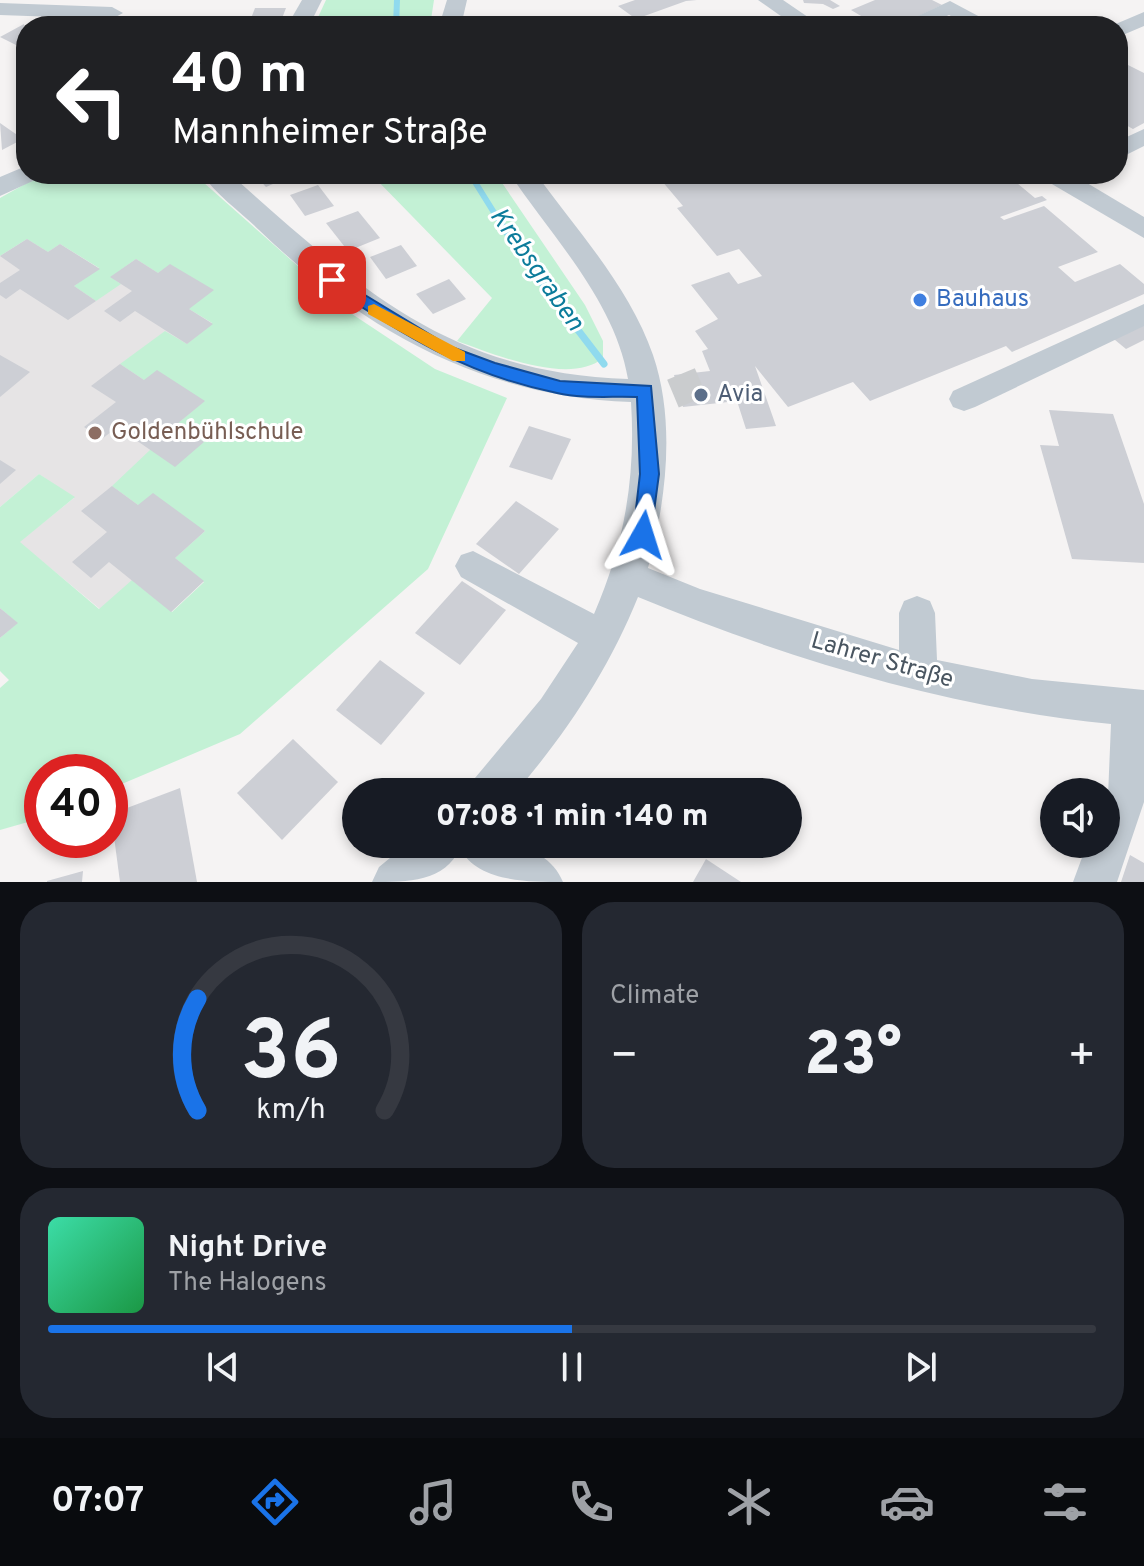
<!DOCTYPE html>
<html lang="en">
<head>
<meta charset="utf-8">
<style>
  body { margin:0; font-family:Overpass,sans-serif; background:#242831; color:#f1f3f6; height:100vh; display:flex; flex-direction:column; font-size:30px; white-space:nowrap }
  * { box-sizing:border-box; margin:0 }
  p { font-size:26px; color:#9ea1a6 }
  .icon { flex:none; width:44px; height:44px; fill:none; stroke:currentColor; stroke-width:2; stroke-linecap:round; stroke-linejoin:round }
  .map { position:relative; height:882px; overflow:hidden }
  .drawer { display:flex; flex-direction:column; gap:20px; padding:20px; background:#0d0f14; flex:1 }
  .drawer>* { flex:none }
  .guide { position:absolute; left:16px; top:16px; width:1112px; height:168px; border-radius:32px; box-shadow:0 4px 12px #0003; background:#202124; color:#fff; overflow:hidden }
  .buttons { position:absolute; left:1040px; top:778px; display:grid; gap:16px }
  .buttons a { display:grid; place-items:center; width:80px; height:80px; border-radius:50%; background:#171b24; box-shadow:0 4px 12px #0003; font-size:40px }
  .speed { position:absolute; left:24px; top:754px; display:flex; gap:16px; font-size:40px; font-weight:700; text-align:center }
  .speed>* { display:grid; place-content:center; width:104px; height:104px; border-radius:50%; background:#171b24; box-shadow:0 4px 12px #0003; line-height:1 }
  .speed .limit { border:12px solid #d22; background:#fff; color:#111 }
  .pin { position:absolute; display:grid; place-items:center; width:68px; height:68px; color:#fff; margin:-34px; border-radius:16px; box-shadow:0 4px 12px #0006 }
  .me { position:absolute; width:88px; margin:-44px; rotate:6deg; stroke-linejoin:round; filter:drop-shadow(0 0 6px #0008) }
  .turn { display:flex; align-items:center; gap:28px; height:168px; padding:0 24px; font-size:36px }
  .turn .icon { width:104px; height:104px; stroke-width:2.5 }
  .turn b { display:block; font-size:56px; line-height:68px }
  .big { font-size:60px; font-weight:800; line-height:1.1 }
  .drawer .widget { flex:1; display:flex; flex-direction:column; justify-content:center; gap:12px; min-width:0; padding:0 28px; border-radius:32px; background:#242831 }
  .drawer .dial { align-items:center; gap:0 }
  .dial svg { height:208px; overflow:visible; fill:none; stroke:#363941; stroke-width:7; stroke-linecap:round; text-anchor:middle }
  .dial text { fill:#f1f3f6; stroke:none }
  .song { display:flex; align-items:center; gap:24px }
  .cover { width:96px; height:96px; border-radius:12px; background:linear-gradient(135deg,hsl(160 70% 55%),hsl(140 70% 35%)) }
  .played { height:8px; border-radius:4px; background:linear-gradient(90deg,#1a73e8 50%,#363941 50%) }
  .keys { display:flex; justify-content:space-around; direction:ltr }
  .heat { display:flex; justify-content:space-between; align-items:center; font-size:44px; direction:ltr }
  .drawer .tiles { flex:1; display:grid; gap:20px; grid-template-columns:1fr 1fr }
  .widget:last-child { grid-column:span 2 }
  .trip { position:absolute; left:342px; top:778px; width:460px; height:80px; border-radius:40px; background:#171b24; box-shadow:0 4px 12px #0003; font-weight:800; line-height:80px; text-align:center }
  .menu { display:flex; height:128px; justify-content:space-around; align-items:center; background:#090b0e; color:#9ea1a6 }
  .menu .icon { width:56px; height:56px }
  .menu .current { color:#1a73e8 }
  .menu b { font-size:36px; color:#f1f3f6 }
  .map>svg:first-child { display:block }
  .education { fill:#e6e4e5 }
  .green { fill:#c3f1d5 }
  .lines { fill:none; stroke-linecap:round; stroke-linejoin:round }
  .stream-far1 { stroke:#90daee; stroke-width:6 }
  .stream { stroke:#90daee; stroke-width:7 }
  .building { fill:#cdcfd5 }
  .minor-tunnel { stroke:#caccce; stroke-width:30; stroke-dasharray:30 15; stroke-linecap:butt }
  .minor { fill:#c1cad2; fill-rule:evenodd }
  .route { fill:#1a73e8; stroke:#114b97; stroke-width:2 }
  .slow { fill:#f59e0b }
  .shop-dot { fill:#3f7fe0; stroke:#fff; stroke-width:3 }
  .service-dot { fill:#5c6f8a; stroke:#fff; stroke-width:3 }
  .education-dot { fill:#8d6e63; stroke:#fff; stroke-width:3 }
  .labels { text-anchor:middle; dominant-baseline:central; stroke-width:6; stroke-linejoin:round; paint-order:stroke }
  .shop-label { font-size:24px; fill:#366cbe; stroke:#fff; text-anchor:start }
  .service-label { font-size:24px; fill:#4e5e75; stroke:#fff; text-anchor:start }
  .education-label { font-size:24px; fill:#785e54; stroke:#fff; text-anchor:start }
  .street-label { font-size:24px; fill:#4a5661; stroke:#fff }
  .water-label { font-size:26px; font-style:italic; fill:#0c7c9b; stroke:#fff }
</style>
</head>
<body>
<div class="map">
<svg width="1144" height="882" viewBox="0 0 1144 882">
  <rect width="100%" height="100%" fill="#f5f3f3"/>
  <!-- education -->
  <polygon class="education" points="27,239 60,244 100,269 74,286 120,283 110,277 136,259 170,264 190,309 213,324 157,370 205,401 204,442 175,467 153,493 205,531 176,558 204,581 171,612 100,609 19,542 74,498 39,474 0,507 0,256"/>
  <!-- green -->
  <g class="green">
    <polygon points="326,0 434,0 430,26 314,26"/>
    <polygon points="43,174 194,174 352,314 435,369 507,398 428,569 240,734 110,789 110,772 42,772 42,818 0,830 0,688 9,680 0,671 0,638 17,623 0,608 0,507 39,474 75,497 20,542 99,609 132,580 172,612 204,582 175,558 205,531 138,505 112,486 150,450 204,442 177,424 204,401 144,380 120,364 165,331 187,344 212,323 189,309 170,265 158,273 136,259 111,277 121,284 96,301 74,286 99,268 60,244 48,252 27,239 0,256 0,198"/>
    <path d="M371,174H496L585,305L603,341V358C570,386 493,354 457,341L492,298Z"/>
  </g>
  <g class="lines">
    <!-- stream-far1 -->
    <g class="stream-far1">
      <polyline points="396,26 397,0"/>
      <polyline points="470,174 503,227"/>
    </g>
    <!-- stream -->
    <polyline class="stream" points="502,225 525,261 604,364"/>
  </g>
  <!-- building -->
  <g class="building">
    <polygon points="635,0 697,0 686,1 636,19 618,6"/>
    <polygon points="803,0 830,0 840,6 833,9 823,4 804,3"/>
    <polygon points="875,0 932,0 942,5 897,26 878,26 851,10"/>
    <polygon points="255,8 286,8 281,21 250,21"/>
    <polygon points="24,24 26,50 0,37"/>
    <polygon points="1118,60 1144,73 1144,123 1133,129 1124,124 1118,128"/>
    <polygon points="0,123 23,139 2,150"/>
    <polygon points="254,174 296,174 266,187"/>
    <polygon points="656,174 1006,174 1035,198 1042,196 1047,200 1000,217 1004,220 1044,206 1098,252 1058,267 1075,282 1120,264 1144,284 1144,294 1012,352 1006,346 870,401 853,382 788,407 755,366 776,426 746,429 737,401 683,407 674,375 710,371 702,351 708,349 695,331 718,319 691,285 729,272 738,284 762,276 739,249 717,256 677,208 683,206"/>
    <polygon points="318,185 334,206 305,216 290,195"/>
    <polygon points="358,211 380,238 348,251 326,223"/>
    <polygon points="27,239 48,252 60,244 100,269 74,286 96,301 68,320 20,289 6,299 0,295 0,283 20,270 0,256"/>
    <polygon points="401,245 417,266 386,279 370,257"/>
    <polygon points="136,259 158,273 170,264 214,290 189,309 213,324 187,344 135,311 120,322 104,311 132,291 110,277"/>
    <polygon points="449,279 466,299 433,314 416,294"/>
    <polygon points="1144,319 1144,340 1126,349 1109,335"/>
    <polygon points="0,355 30,372 0,397"/>
    <polygon points="120,364 144,380 157,370 205,401 177,424 204,442 175,467 117,427 102,439 84,427 116,402 91,386"/>
    <polygon points="1049,410 1113,414 1144,504 1144,563 1072,559 1040,445 1059,446"/>
    <polygon points="529,426 571,439 552,480 509,467"/>
    <polygon points="0,460 16,470 0,484"/>
    <polygon points="112,486 138,505 153,493 205,531 175,558 204,581 171,612 109,562 91,578 72,562 107,532 81,511"/>
    <polygon points="516,501 559,529 519,574 476,544"/>
    <polygon points="462,581 506,610 460,665 415,633"/>
    <polygon points="0,608 18,623 0,638"/>
    <polygon points="380,660 425,693 381,745 336,710"/>
    <polygon points="293,739 338,782 282,840 237,793"/>
    <polygon points="180,788 197,882 120,882 111,814"/>
    <polygon points="1130,855 1144,863 1144,882 1121,882"/>
    <polygon points="706,859 741,882 693,882"/>
    <polygon points="83,871 82,882 47,882 47,881"/>
  </g>
  <g class="lines">
    <!-- minor-tunnel -->
    <polyline class="minor-tunnel" points="681,374 694,405"/>
    <!-- minor -->
    <g class="minor">
      <polygon points="302,0 322,0 309,26 287,26"/>
      <polygon points="447,0 467,0 461,26 439,26"/>
      <polygon points="758,0 783,0 821,26 795,26"/>
      <polygon points="950,1 997,26 970,26 949,15 925,26 896,26"/>
      <polygon points="0,3 112,7 123,13 112,19 0,15"/>
      <polygon points="1144,12 1144,26 1118,37 1118,26 1111,26"/>
      <polygon points="1144,129 1144,146 1118,159 1118,141"/>
      <polygon points="26,166 26,174 39,174 35,180 0,196 0,177"/>
      <path d="M202,174H230C358,287 447,373 628,379C615,301 552,237 510,174H536C577,230 630,288 653,355C676,422 666,502 648,568L700,589L899,650V613L904,601L917,596L930,601L935,613L937,660L1032,679L1144,690V802L1117,882H1073L1087,844H1106L1111,724C950,708 787,659 638,597C609,669 567,732 516,792H469L475,778L541,699L578,643L461,577L455,566L461,555L473,551L594,614C624,545 636,478 631,402C483,397 363,330 259,230C241,212 216,195 202,174Z"/>
      <polygon points="1041,174 1072,174 1144,217 1144,238 1045,180"/>
      <polygon points="1144,304 1144,326 975,407 964,411 953,407 949,399 953,391"/>
      <path d="M407,844C456,844 540,827 563,882C527,882 477,882 460,848C445,882 408,882 372,882L379,867Z"/>
    </g>
  </g>
  <!-- route -->
  <path class="route" d="M332,275L449,346L495,363L560,381L651,386L659,474L650,541L643,544L633,535L640,474L637,397C611,396 582,399 557,393C467,375 402,335 327,284V276Z"/>
  <!-- slow -->
  <polygon class="slow" points="374,304 465,352 465,361 453,361 368,314 368,306"/>
  <!-- markers -->
  <circle class="shop-dot" cx="920" cy="300" r="8"/>
  <circle class="service-dot" cx="701" cy="395" r="8"/>
  <circle class="education-dot" cx="95" cy="433" r="8"/>
  <g class="labels">
    <!-- shop labels -->
    <g class="shop-label">
      <text x="936" y="300">Bauhaus</text>
    </g>
    <!-- service labels -->
    <g class="service-label">
      <text x="717" y="395">Avia</text>
    </g>
    <!-- education labels -->
    <g class="education-label">
      <text x="111" y="433">Goldenbühlschule</text>
    </g>
    <!-- street labels -->
    <g class="street-label">
      <text transform="translate(882 661) rotate(16)">Lahrer Straße</text>
    </g>
    <!-- water labels -->
    <g class="water-label">
      <text transform="translate(536 270) rotate(55)">Krebsgraben</text>
    </g>
  </g>
</svg>
<div class="buttons">
<a><svg class="icon" aria-label="sound" viewBox="0 0 24 24"><path d="M4 9h4l5-4v14l-5-4H4zM17 9q2 3 0 6"/></svg></a>
</div>
<div class="speed"><div class="limit">40</div></div>
<div class="pin" style="left:332px;top:280px;background:#d93025"><svg class="icon" aria-label="arrive" viewBox="0 0 24 24"><path d="M6 21V4h12l-3 4 3 4H6"/></svg></div>
<svg class="me" style="left:643px;top:535px" viewBox="-20 -20 40 40"><path d="M0-17L14 15 0 8-14 15z" fill="#1a73e8" stroke="#fff" stroke-width="4"/></svg>
<div class="trip">07:08 · 1 min · 140 m</div>
<div class="guide">
<div class="turn"><svg class="icon" aria-label="left" viewBox="0 0 24 24"><path d="M17 20v-9H6M10 6l-5 5 5 5"/></svg><div><b>40 m</b>Mannheimer Straße</div></div>
</div>
</div>
<section class="drawer">
<div class="tiles">
<div class="widget dial"><svg viewBox="0 0 100 80">
<path d="M14 69A42 42 0 1 1 86 69"/>
<path d="M14 69A42 42 0 0 1 14 26" stroke="#1a73e8"/>
<text x="50" y="56" font-size="32" font-weight="700">36</text>
<text x="50" y="72" font-size="11">km/h</text>
</svg></div>
<div class="widget"><p>Climate</p>
<div class="heat"><a>−</a><b class="big">23°</b><a>+</a></div>
</div>
<div class="widget">
<div class="song"><i class="cover"></i><div><b>Night Drive</b><p>The Halogens</p></div></div>
<div class="played"></div>
<div class="keys"><svg class="icon" aria-label="previous" viewBox="0 0 24 24"><path d="M18 5L8 12l10 7zM5 5v14"/></svg><svg class="icon" aria-label="pause" viewBox="0 0 24 24"><path d="M8 5v14M16 5v14"/></svg><svg class="icon" aria-label="next" viewBox="0 0 24 24"><path d="M6 5l10 7-10 7zM19 5v14"/></svg></div>
</div>
</div>
</section>
<nav class="menu">
<b>07:07</b>
<svg class="icon current" aria-label="directions" viewBox="0 0 24 24"><path d="M12 3l9 9-9 9-9-9zM9 14v-3h6M13 9l2 2-2 2"/></svg>
<svg class="icon" aria-label="music" viewBox="0 0 24 24"><path d="M9 18V5l10-2v13"/><circle cx="6" cy="18" r="3"/><circle cx="16" cy="16" r="3"/></svg>
<svg class="icon" aria-label="phone" viewBox="0 0 24 24"><path d="M5 4h4l2 5-3 2q2 4 5 5l2-3 5 2v4C11 20 4 13 5 4z"/></svg>
<svg class="icon" aria-label="climate" viewBox="0 0 24 24"><path d="M12 3v18M4 7l16 10M4 17L20 7"/></svg>
<svg class="icon" aria-label="car" viewBox="0 0 24 24"><path d="M5 17H2v-5l4-1 3-4h7l3 4 3 1v5h-3M9 17h6M6 11h13"/><circle cx="7" cy="17" r="2"/><circle cx="17" cy="17" r="2"/></svg>
<svg class="icon" aria-label="filters" viewBox="0 0 24 24"><path d="M4 7h16M4 17h16"/><circle cx="9" cy="7" r="2"/><circle cx="15" cy="17" r="2"/></svg>
</nav>
</body>
</html>
